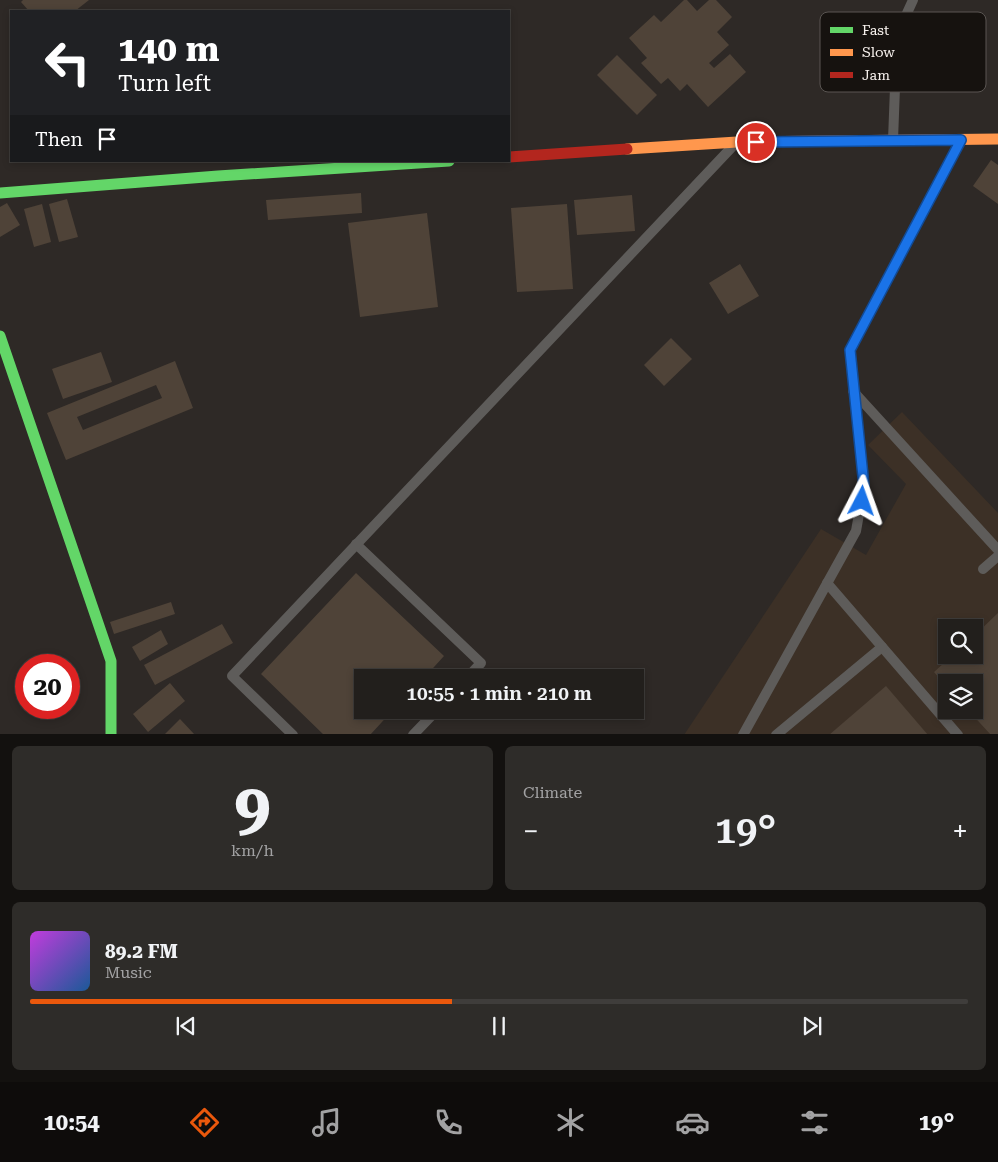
<!DOCTYPE html>
<html lang="en">
<head>
<meta charset="utf-8">
<style>
  body { margin:0; font-family:"Roboto Serif",serif; background:#2e2c29; color:#f1f3f6; height:100vh; display:flex; flex-direction:column; font-size:19px; white-space:nowrap }
  * { box-sizing:border-box; margin:0 }
  p { font-size:16px; color:#a2a2a3 }
  .icon { flex:none; width:28px; height:28px; fill:none; stroke:currentColor; stroke-width:2; stroke-linecap:round; stroke-linejoin:round }
  .map { position:relative; height:734px; overflow:hidden }
  .drawer { display:flex; flex-direction:column; gap:12px; padding:12px; background:#13110f; flex:1 }
  .drawer>* { flex:none }
  .guide { position:absolute; left:10px; top:10px; width:500px; height:152px; border-radius:0px; box-shadow:0 2px 8px #0003,0 0 0 1px #3f3d3b; background:#202124; color:#fff; overflow:hidden }
  .tools { position:absolute; left:938px; top:619px; display:grid; gap:10px }
  .tools a { display:grid; place-items:center; width:45px; height:45px; border-radius:0px; background:#221f1c; box-shadow:0 2px 8px #0003,0 0 0 1px #3f3d3b; font-size:25px }
  .speed { position:absolute; left:15px; top:654px; display:flex; gap:10px; font-size:25px; font-weight:700; text-align:center }
  .speed>* { display:grid; place-content:center; width:65px; height:65px; border-radius:50%; background:#221f1c; box-shadow:0 2px 8px #0003,0 0 0 1px #3f3d3b; line-height:1 }
  .speed .limit { border:8px solid #d22; background:#fff; color:#111 }
  .pin { position:absolute; display:grid; place-items:center; width:42px; height:42px; color:#fff; margin:-21px; border:2px solid #fff; border-radius:50%; box-shadow:0 1px 5px #0007 }
  .me { position:absolute; width:55px; margin:-28px; rotate:4deg; stroke-linejoin:round; filter:drop-shadow(0 0 4px #0008) }
  .turn { display:flex; align-items:center; gap:18px; height:105px; padding:0 25px; font-size:22px }
  .turn .icon { width:65px; height:65px; stroke-width:2.5 }
  .turn b { display:block; font-size:35px; line-height:42px }
  .then { display:flex; align-items:center; height:48px; padding:0 25px; background:#0003; gap:10px; font-size:19px }
  .big { font-size:38px; font-weight:600; line-height:1.1 }
  .drawer .widget { flex:1; display:flex; flex-direction:column; justify-content:center; gap:8px; min-width:0; padding:0 18px; border-radius:8px; background:#2e2c29 }
  .drawer .dial { align-items:center; gap:0 }
  .dial b { font-size:65px; line-height:1 }
  .song { display:flex; align-items:center; gap:15px }
  .cover { width:60px; height:60px; border-radius:8px; background:linear-gradient(135deg,hsl(290 70% 55%),hsl(210 70% 35%)) }
  .played { height:5px; border-radius:2px; background:linear-gradient(90deg,#ea580c 45%,#3f3d3b 45%) }
  .keys { display:flex; justify-content:space-around; direction:ltr }
  .heat { display:flex; justify-content:space-between; align-items:center; font-size:28px; direction:ltr }
  .drawer .tiles { flex:1; display:grid; gap:12px; grid-template-columns:1fr 1fr }
  .widget:last-child { grid-column:span 2 }
  .trip { position:absolute; left:354px; top:669px; width:290px; height:50px; border-radius:0px; background:#221f1c; box-shadow:0 2px 8px #0003,0 0 0 1px #3f3d3b; font-weight:600; line-height:50px; text-align:center }
  .tab-bar { display:flex; height:80px; justify-content:space-around; align-items:center; background:#0e0c0b; color:#a2a2a3 }
  .tab-bar .icon { width:35px; height:35px }
  .tab-bar .selected { color:#ea580c }
  .tab-bar b { font-size:22px; color:#f1f3f6 }
  .map>svg:first-child { display:block }
  .built { fill:#3c3026; fill-rule:evenodd }
  .building { fill:#4f4338; fill-rule:evenodd }
  .lines { fill:none; stroke-linecap:round; stroke-linejoin:round }
  .lane { stroke:#5e5c5a; stroke-width:10 }
  .fast { stroke:#63d668; stroke-width:11 }
  .slow { stroke:#ff974d; stroke-width:11 }
  .jam { stroke:#b3261e; stroke-width:11 }
  .route-casing { stroke:#114b97; stroke-width:12 }
  .route { stroke:#1a73e8; stroke-width:9 }
  .key { fill:#16120f; stroke:#5a5552; stroke-width:1 }
  .key-label { font-size:14px; fill:#f7f1ed }
</style>
</head>
<body>
<div class="map">
<svg width="998" height="735" viewBox="0 0 998 735">
  <rect width="100%" height="100%" fill="#2e2926"/>
  <!-- built -->
  <path class="built" d="M902,412L998,513V734L684,735L821,529L866,555L906,484L868,445ZM946,628H974V655H946ZM946,682H974V710H946Z"/>
  <!-- building -->
  <g class="building">
    <polygon points="23,0 89,0 75,11 29,11 21,2"/>
    <polygon points="684,0 687,0 697,11 709,0 716,0 732,17 717,32 729,45 709,63 714,68 730,54 746,72 708,107 687,84 680,91 668,78 661,84 641,63 647,58 629,38 654,15 661,22"/>
    <polygon points="617,55 657,95 637,115 597,75"/>
    <polygon points="991,160 998,165 998,204 973,186"/>
    <polygon points="361,193 362,213 268,220 266,200"/>
    <polygon points="632,195 635,231 577,235 574,200"/>
    <polygon points="67,199 78,237 59,242 49,204"/>
    <polygon points="7,203 20,225 0,237 0,207"/>
    <polygon points="42,204 51,242 34,247 24,209"/>
    <polygon points="567,204 573,289 517,292 511,208"/>
    <polygon points="427,213 438,307 360,317 348,223"/>
    <polygon points="740,264 759,296 728,314 709,283"/>
    <polygon points="671,338 692,359 664,386 644,365"/>
    <polygon points="101,352 112,382 63,399 52,369"/>
    <path d="M175,361L193,408L66,460L47,413ZM156,385L162,398L83,430L77,417Z"/>
    <polygon points="356,573 444,656 424,678 362,678 362,710 393,710 370,735 324,735 261,674"/>
    <polygon points="171,602 175,614 114,634 110,622"/>
    <polygon points="998,613 998,735 991,735 968,710 974,710 974,682 946,682 946,686 934,672 953,655 974,655 974,636"/>
    <polygon points="222,624 233,643 155,685 144,665"/>
    <polygon points="161,630 168,644 140,661 132,647"/>
    <polygon points="170,683 185,701 148,732 133,714"/>
    <polygon points="886,686 928,735 829,735"/>
    <polygon points="180,719 195,735 164,735"/>
  </g>
  <g class="lines">
    <!-- lane -->
    <g class="lane">
      <polyline points="893,140 897,35 913,0"/>
      <polyline points="853,391 998,550"/>
      <polyline points="356,544 481,663 467,678"/>
      <polyline points="983,569 998,556"/>
      <polyline points="827,583 958,735"/>
      <polyline points="293,735 232,676 732,147"/>
      <polyline points="413,735 437,710"/>
      <polyline points="743,735 856,531 864,486 850,350 960,141"/>
      <polyline points="776,735 882,647"/>
    </g>
    <!-- fast -->
    <g class="fast">
      <polyline points="0,193 218,176 449,161"/>
      <polyline points="0,336 111,661 111,735"/>
    </g>
    <!-- slow -->
    <polyline class="slow" points="627,149 737,142 998,139"/>
    <!-- jam -->
    <polyline class="jam" points="509,157 627,149"/>
  </g>
  <g class="lines">
    <!-- route casing -->
    <g class="route-casing">
      <polyline id="route" points="756,142 961,140 850,350 864,486 862,501"/>
    </g>
    <!-- route -->
    <use href="#route" class="route"/>
  </g>
  <!-- legend -->
  <rect x="820" y="12" width="166" height="80" rx="8" class="key"/>
  <rect x="830" y="27" width="23" height="6" fill="#63d668"/>
  <rect x="830" y="49" width="23" height="7" fill="#ff974d"/>
  <rect x="830" y="72" width="23" height="6" fill="#b3261e"/>
  <g class="key-label">
    <text x="862" y="35">Fast</text>
    <text x="862" y="57">Slow</text>
    <text x="862" y="80">Jam</text>
  </g>
</svg>
<div class="tools">
<a><svg class="icon" aria-label="search" viewBox="0 0 24 24"><circle cx="10" cy="10" r="6"/><path d="M15 15l6 6"/></svg></a>
<a><svg class="icon" aria-label="layers" viewBox="0 0 24 24"><path d="M12 4l9 5-9 5-9-5zM3 14l9 5 9-5"/></svg></a>
</div>
<div class="speed"><div class="limit">20</div></div>
<div class="pin" style="left:756px;top:142px;background:#d93025"><svg class="icon" aria-label="arrive" viewBox="0 0 24 24"><path d="M6 21V4h12l-3 4 3 4H6"/></svg></div>
<svg class="me" style="left:862px;top:501px" viewBox="-20 -20 40 40"><path d="M0-17L14 15 0 8-14 15z" fill="#1a73e8" stroke="#fff" stroke-width="4"/></svg>
<div class="trip">10:55 · 1 min · 210 m</div>
<div class="guide">
<div class="turn"><svg class="icon" aria-label="left" viewBox="0 0 24 24"><path d="M17 20v-9H6M10 6l-5 5 5 5"/></svg><div><b>140 m</b>Turn left</div></div>
<div class="then">Then<svg class="icon" aria-label="arrive" viewBox="0 0 24 24"><path d="M6 21V4h12l-3 4 3 4H6"/></svg></div>
</div>
</div>
<section class="drawer">
<div class="tiles">
<div class="widget dial"><b>9</b><p>km/h</p></div>
<div class="widget"><p>Climate</p>
<div class="heat"><a>−</a><b class="big">19°</b><a>+</a></div>
</div>
<div class="widget">
<div class="song"><i class="cover"></i><div><b>89.2 FM</b><p>Music</p></div></div>
<div class="played"></div>
<div class="keys"><svg class="icon" aria-label="previous" viewBox="0 0 24 24"><path d="M18 5L8 12l10 7zM5 5v14"/></svg><svg class="icon" aria-label="pause" viewBox="0 0 24 24"><path d="M8 5v14M16 5v14"/></svg><svg class="icon" aria-label="next" viewBox="0 0 24 24"><path d="M6 5l10 7-10 7zM19 5v14"/></svg></div>
</div>
</div>
</section>
<nav class="tab-bar">
<b>10:54</b>
<svg class="icon selected" aria-label="directions" viewBox="0 0 24 24"><path d="M12 3l9 9-9 9-9-9zM9 14v-3h6M13 9l2 2-2 2"/></svg>
<svg class="icon" aria-label="music" viewBox="0 0 24 24"><path d="M9 18V5l10-2v13"/><circle cx="6" cy="18" r="3"/><circle cx="16" cy="16" r="3"/></svg>
<svg class="icon" aria-label="phone" viewBox="0 0 24 24"><path d="M5 4h4l2 5-3 2q2 4 5 5l2-3 5 2v4C11 20 4 13 5 4z"/></svg>
<svg class="icon" aria-label="climate" viewBox="0 0 24 24"><path d="M12 3v18M4 7l16 10M4 17L20 7"/></svg>
<svg class="icon" aria-label="car" viewBox="0 0 24 24"><path d="M5 17H2v-5l4-1 3-4h7l3 4 3 1v5h-3M9 17h6M6 11h13"/><circle cx="7" cy="17" r="2"/><circle cx="17" cy="17" r="2"/></svg>
<svg class="icon" aria-label="filters" viewBox="0 0 24 24"><path d="M4 7h16M4 17h16"/><circle cx="9" cy="7" r="2"/><circle cx="15" cy="17" r="2"/></svg>
<b>19°</b>
</nav>
</body>
</html>
